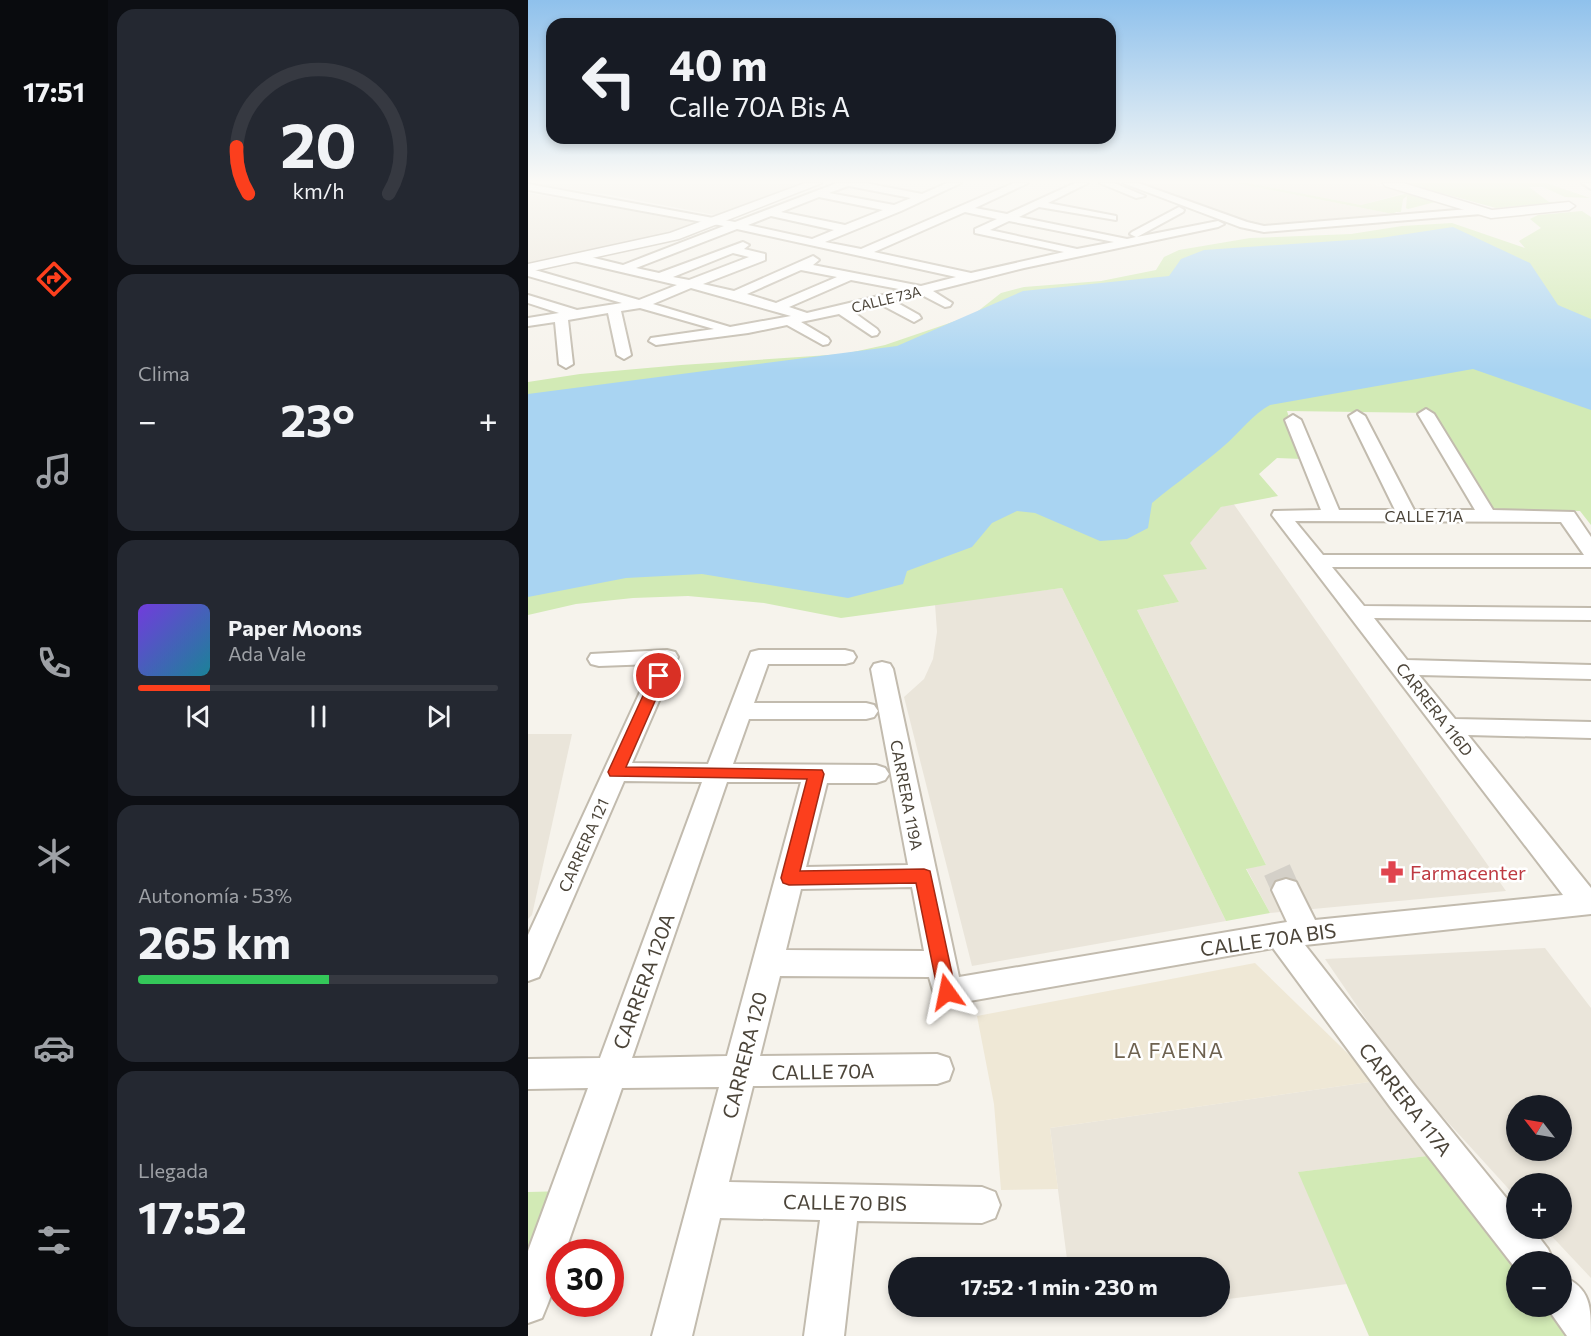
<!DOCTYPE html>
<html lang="es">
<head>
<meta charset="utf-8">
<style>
  body { margin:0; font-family:Commissioner,sans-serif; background:#242831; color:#f1f3f6; height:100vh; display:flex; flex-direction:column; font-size:22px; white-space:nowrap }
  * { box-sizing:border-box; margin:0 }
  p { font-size:20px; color:#9ea1a6 }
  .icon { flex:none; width:33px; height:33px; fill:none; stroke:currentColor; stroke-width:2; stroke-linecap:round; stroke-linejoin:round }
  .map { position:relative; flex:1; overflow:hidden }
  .details { display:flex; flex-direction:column; gap:9px; padding:9px; background:#0d0f14; width:420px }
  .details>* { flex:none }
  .guide { position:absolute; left:18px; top:18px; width:570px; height:126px; border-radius:18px; box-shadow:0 3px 9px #0003; background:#171b24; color:#f1f3f6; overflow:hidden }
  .needle { width:39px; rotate:301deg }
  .tools { position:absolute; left:978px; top:1095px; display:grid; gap:12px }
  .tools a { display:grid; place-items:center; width:66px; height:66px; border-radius:50%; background:#171b24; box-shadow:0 3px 9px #0003; font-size:30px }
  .speed { position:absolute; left:18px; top:1239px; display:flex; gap:12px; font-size:30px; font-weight:700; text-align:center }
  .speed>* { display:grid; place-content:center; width:78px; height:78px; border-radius:50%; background:#171b24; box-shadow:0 3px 9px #0003; line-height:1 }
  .speed .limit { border:9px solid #d22; background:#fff; color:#111 }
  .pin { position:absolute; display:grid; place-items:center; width:51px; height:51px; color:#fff; margin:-26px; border:3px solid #fff; border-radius:50%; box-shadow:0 2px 6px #0007 }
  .me { position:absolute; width:66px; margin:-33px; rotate:348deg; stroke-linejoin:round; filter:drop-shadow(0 0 4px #0008) }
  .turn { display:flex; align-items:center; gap:21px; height:126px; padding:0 24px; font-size:27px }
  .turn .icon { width:78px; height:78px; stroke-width:2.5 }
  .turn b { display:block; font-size:42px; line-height:51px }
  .big { font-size:45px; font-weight:700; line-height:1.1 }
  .details .tile { flex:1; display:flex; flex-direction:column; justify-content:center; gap:9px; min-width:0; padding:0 21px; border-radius:18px; background:#242831 }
  .details .dial { align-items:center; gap:0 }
  .dial svg { height:156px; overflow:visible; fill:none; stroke:#363941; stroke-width:7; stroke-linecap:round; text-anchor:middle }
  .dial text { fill:#f1f3f6; stroke:none }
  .song { display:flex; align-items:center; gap:18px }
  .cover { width:72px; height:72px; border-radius:9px; background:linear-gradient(135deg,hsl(260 70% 55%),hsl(190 70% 35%)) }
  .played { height:6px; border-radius:3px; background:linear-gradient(90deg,#fc3f1d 20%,#363941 20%) }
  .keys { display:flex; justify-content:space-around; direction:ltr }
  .heat { display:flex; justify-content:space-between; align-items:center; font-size:33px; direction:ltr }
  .charge { height:9px; border-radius:4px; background:linear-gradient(90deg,#34c759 53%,#363941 0) }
  .trip { position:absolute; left:360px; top:1257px; width:342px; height:60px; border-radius:30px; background:#171b24; box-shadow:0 3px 9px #0003; font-weight:700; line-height:60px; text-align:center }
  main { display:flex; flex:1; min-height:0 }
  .menu { display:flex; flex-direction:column; width:108px; justify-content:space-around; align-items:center; background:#090b0e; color:#9ea1a6 }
  .menu .icon { width:42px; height:42px }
  .menu .active { color:#fc3f1d }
  .menu b { font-size:27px; color:#f1f3f6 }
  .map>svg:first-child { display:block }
  .residential { fill:#eae5da; fill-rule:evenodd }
  .education { fill:#efe8d6 }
  .green { fill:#d2eab5 }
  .water { fill:#a9d4f2 }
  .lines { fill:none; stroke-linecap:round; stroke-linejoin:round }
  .minor-tunnel { stroke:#d4d0c8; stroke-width:28; stroke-dasharray:28 14; stroke-linecap:butt }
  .minor-casing { stroke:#c2bbae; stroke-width:4 }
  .tertiary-casing { stroke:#c2bbae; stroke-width:3 }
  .minor { fill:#fff; fill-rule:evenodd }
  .tertiary { fill:#fff; fill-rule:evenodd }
  .route { fill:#fc3f1d; stroke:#a42913; stroke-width:1.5 }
  .labels { text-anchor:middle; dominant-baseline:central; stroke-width:5; stroke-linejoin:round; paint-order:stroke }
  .far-street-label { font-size:14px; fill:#4b4439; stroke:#fff }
  .street-label { font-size:16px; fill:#4b4439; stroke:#fff }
  .near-health-label { font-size:20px; fill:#be3a42; stroke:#fff; text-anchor:start }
  .near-street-label { font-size:20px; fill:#4b4439; stroke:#fff }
  .near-neighbourhood-label { font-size:21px; letter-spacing:1.5px; fill:#6e6250; stroke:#fff }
</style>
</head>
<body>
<main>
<nav class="menu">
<b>17:51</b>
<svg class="icon active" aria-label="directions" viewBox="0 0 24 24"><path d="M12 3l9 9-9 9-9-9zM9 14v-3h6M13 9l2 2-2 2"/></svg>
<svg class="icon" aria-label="music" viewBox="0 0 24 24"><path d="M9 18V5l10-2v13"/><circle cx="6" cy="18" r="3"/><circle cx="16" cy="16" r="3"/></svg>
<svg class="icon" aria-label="phone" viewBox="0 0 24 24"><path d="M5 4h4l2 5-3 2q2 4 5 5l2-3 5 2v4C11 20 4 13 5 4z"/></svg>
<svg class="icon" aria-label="climate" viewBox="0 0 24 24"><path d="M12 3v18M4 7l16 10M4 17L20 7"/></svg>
<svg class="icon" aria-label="car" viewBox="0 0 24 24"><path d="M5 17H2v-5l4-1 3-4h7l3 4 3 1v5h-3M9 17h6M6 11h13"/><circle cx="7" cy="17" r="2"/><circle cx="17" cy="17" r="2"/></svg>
<svg class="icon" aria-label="filters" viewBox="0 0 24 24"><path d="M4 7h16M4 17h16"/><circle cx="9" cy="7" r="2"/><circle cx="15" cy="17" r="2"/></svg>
</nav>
<section class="details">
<div class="tile dial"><svg viewBox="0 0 100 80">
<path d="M14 69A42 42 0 1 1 86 69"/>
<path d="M14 69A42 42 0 0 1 8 45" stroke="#fc3f1d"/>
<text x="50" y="56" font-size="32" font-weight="700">20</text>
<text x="50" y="72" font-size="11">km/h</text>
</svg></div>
<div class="tile"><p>Clima</p>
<div class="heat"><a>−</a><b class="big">23°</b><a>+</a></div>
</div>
<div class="tile">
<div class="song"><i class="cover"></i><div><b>Paper Moons</b><p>Ada Vale</p></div></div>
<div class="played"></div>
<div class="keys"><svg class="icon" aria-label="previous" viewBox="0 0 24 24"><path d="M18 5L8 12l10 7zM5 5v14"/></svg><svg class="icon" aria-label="pause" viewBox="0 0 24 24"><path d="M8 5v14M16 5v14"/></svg><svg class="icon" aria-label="next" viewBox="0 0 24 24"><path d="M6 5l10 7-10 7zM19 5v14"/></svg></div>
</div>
<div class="tile"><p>Autonomía · 53%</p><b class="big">265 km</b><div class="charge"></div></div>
<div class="tile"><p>Llegada</p><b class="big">17:52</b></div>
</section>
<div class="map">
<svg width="1063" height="1336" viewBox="0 0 1063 1336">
  <rect width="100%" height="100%" fill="#f6f3ec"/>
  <!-- residential -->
  <g class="residential">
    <polygon points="0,183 283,183 192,216 82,195"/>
    <polygon points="609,183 707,183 870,215 735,227"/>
    <polygon points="720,183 840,183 876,193 833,205"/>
    <polygon points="0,193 84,207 168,223 132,236 0,264"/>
    <polygon points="705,503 978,891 742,913 718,868 738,865 609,610 651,602 634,575 678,568 661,543 693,507"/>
    <polygon points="534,588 698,921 444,966 376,697 396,679 405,659 409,632 407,604"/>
    <polygon points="0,734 44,734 4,915 0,919"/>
    <path d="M1017,948L1063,1008V1278L1017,1229L1034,1228V1184H988V1197L875,1073L797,959ZM988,1106H1034V1150H988Z"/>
    <polygon points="848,1081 907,1155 771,1172 819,1284 692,1300 692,1268 540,1267 522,1128"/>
    <polygon points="545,1306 635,1306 635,1307 546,1317"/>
  </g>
  <!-- education -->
  <polygon class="education" points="727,963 848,1081 522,1128 530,1189 473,1190 466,1104 449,1016"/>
  <!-- green -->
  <g class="green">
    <polygon points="707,183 720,183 833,205 884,192 911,201 880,209 878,208 879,196 875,199 873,212 866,212 873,215 870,215"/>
    <polygon points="877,183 1018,183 1062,198 1037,197 1015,187 1001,187 1021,202 1047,201 968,208"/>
    <polygon points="1054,211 1063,217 1063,525 1052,511 966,510 904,413 759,411 774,459 749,458 731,474 750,496 693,507 662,543 679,569 635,575 651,602 609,610 738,865 718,869 742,913 698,921 534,588 313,618 236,603 160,596 105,598 48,604 0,615 0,382 52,374 153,365 316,354 357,345 445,315 473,293 496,287 573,281 628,270 636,257 651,250 722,238 823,234 874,226 924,223 997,248 991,241 1013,228 1002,219 1010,215"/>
    <polygon points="907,1155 988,1266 988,1306 1019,1307 1040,1336 841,1336 770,1172"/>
    <polygon points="40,1191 0,1304 0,1192"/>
  </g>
  <!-- water -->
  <path class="water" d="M925,227L1002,263L1030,305L1063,319V410L945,369L742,405C725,414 712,432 697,445C674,465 648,483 624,503L620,528L599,539L572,541L507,513L489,511L464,523L444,547L379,571L375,584L320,598L174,574L98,578L0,597V394L369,346L495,291L641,276L653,259L676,250L852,238Z"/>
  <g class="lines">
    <!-- minor-tunnel -->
    <polyline class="minor-tunnel" points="749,870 758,890"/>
    <!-- minor casing -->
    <g class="minor-casing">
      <g id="minor">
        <path d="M309,183H337L394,194L419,183H433L373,211L297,242L333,249L486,183H500L447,208L479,214L547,183H560L520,203L588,216V220L511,207L491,217L599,239L608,237L602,234L604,232L651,207L656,210L655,212L609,237L690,221L696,224L690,227L496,268L405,291L424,303L422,306L417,307L392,294L366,301L391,315L393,318L386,322L352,304L324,311L349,329L351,332L349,335L344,336L311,314L273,322L300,338L302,341L300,344L295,345L259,325L220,333L128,345L121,341L123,338L186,329L112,308L93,311L103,355L96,359L89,355L80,313L40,320L45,364L38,368L31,364L27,322L0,326V318L31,313L0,303V295L49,310L94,303L0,276V268L111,300L149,285L46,261L44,258L50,254L95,265L196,226L0,190V184L207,222ZM320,186H321L383,198L366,205L301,193ZM291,197L355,210L317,225L253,212ZM437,212L469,219L447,229V233L536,252L443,273L346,252ZM243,216L306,230L284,239L220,225ZM481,221L586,242L549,249L462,230ZM209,229L428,277L393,286L285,265L291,260L285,256L206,291L175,284L237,260V254L216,249L221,245L215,242L131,273L108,268ZM205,253L221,257L161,280L145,277ZM273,270L309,277L248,303L219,294ZM323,280L376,290L279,313L261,307ZM163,288L263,316L202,327L125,304Z"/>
        <polygon points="572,183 586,183 617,196 608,198"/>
        <polygon points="595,183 610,183 719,222 736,226 953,208 958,211 953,214 736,232 712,227"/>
        <polygon points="1054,183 1063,183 1063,189"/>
        <path d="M898,409L906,414L965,510L1046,512L1063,537V567H804L836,606L1063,608V620L846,618L879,660L1063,665V679L891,675L927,719L1063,722V738L940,735L1063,888V914L777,945L887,1086L988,1210V1228H1004L1020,1249L1026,1262H988V1269L863,1108L745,948L419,1005L408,1001L401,977L252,976L232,1056L409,1054L421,1058L425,1069L421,1080L409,1084L225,1086L201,1182L454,1187L467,1192L472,1205L467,1218L454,1223L329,1221L316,1336H276L292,1220L192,1218L164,1336H124L191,1087L94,1088L37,1252H32C32,1276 23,1296 14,1318L0,1323V1251L60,1088L0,1089V1059L72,1058L174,782L96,781L15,968L11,977L0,981V935L125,664L71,666L63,664L60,659L63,654L139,650L147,652L150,657L104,763L180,764L223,652L231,650H317L325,652L328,657L325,662L317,664H240L226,703H338L346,705L350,711L346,717L338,719H221L205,764L348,765L357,768L361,774L357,780L348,783H299L278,867L380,865L343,669L346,664L354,662L362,664L365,669L431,977L759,922L744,890L748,882L758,879L768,882L787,920L1035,895L744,515L746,511L793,510L757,420L765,415L773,420L811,510H867L821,416L829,411L837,416L886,510H947L890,414ZM767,521L1033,522L1056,555H795ZM199,782H273L199,1056L104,1058ZM384,887L396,951L258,950L273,889Z"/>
        <path d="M1034,1276C1063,1288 1063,1307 1063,1336H1039L1020,1309L1019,1306H1034Z"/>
      </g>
    </g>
    <!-- tertiary casing -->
    <g class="tertiary-casing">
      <g id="tertiary">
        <polygon points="277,183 294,183 151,239 0,272 0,264 142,233"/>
        <polygon points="855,183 875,183 964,210 1041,202 1047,206 1041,210 963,218 857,186"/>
      </g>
    </g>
    <!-- minor -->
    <use href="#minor" class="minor"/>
    <!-- tertiary -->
    <use href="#tertiary" class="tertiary"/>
  </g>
  <!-- sky -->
  <linearGradient id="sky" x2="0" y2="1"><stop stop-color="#8fc1ec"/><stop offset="0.49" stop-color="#fbfaf6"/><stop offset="1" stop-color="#fbfaf6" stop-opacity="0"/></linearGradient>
  <rect width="1063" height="370" fill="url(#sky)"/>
  <!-- route -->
  <polygon class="route" points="131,672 138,676 98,767 294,770 296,774 272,871 396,869 402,871 428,992 426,997 419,1000 412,997 410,992 388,883 261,885 255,883 253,878 279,779 82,776 80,772 124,676"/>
  <!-- icons -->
  <defs>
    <g id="pharmacy-bare" transform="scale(1.8)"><path d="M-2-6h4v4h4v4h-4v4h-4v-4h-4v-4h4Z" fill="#e0444e" stroke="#fff" stroke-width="2.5" paint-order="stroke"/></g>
  </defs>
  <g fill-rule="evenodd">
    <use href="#pharmacy-bare" x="864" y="872"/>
  </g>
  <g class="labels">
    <!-- far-street labels -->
    <g class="far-street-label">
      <text transform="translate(358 299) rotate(-14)">CALLE 73A</text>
    </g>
    <!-- street labels -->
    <g class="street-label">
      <text x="896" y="515">CALLE 71A</text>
      <text transform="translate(907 709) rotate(52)">CARRERA 116D</text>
      <text transform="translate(379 795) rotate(79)">CARRERA 119A</text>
      <text transform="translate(55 845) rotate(-66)">CARRERA 121</text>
    </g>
    <!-- near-health labels -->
    <g class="near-health-label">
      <text x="882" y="872">Farmacenter</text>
    </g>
    <!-- near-street labels -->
    <g class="near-street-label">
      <text transform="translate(740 939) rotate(-8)">CALLE 70A BIS</text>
      <text transform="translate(115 981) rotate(-70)">CARRERA 120A</text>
      <text transform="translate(216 1055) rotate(-76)">CARRERA 120</text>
      <text transform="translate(295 1071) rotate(-1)">CALLE 70A</text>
      <text transform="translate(878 1099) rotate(52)">CARRERA 117A</text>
      <text transform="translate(317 1202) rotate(1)">CALLE 70 BIS</text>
    </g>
    <!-- near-neighbourhood labels -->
    <g class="near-neighbourhood-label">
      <text x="641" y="1049">LA FAENA</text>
    </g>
  </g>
</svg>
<div class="tools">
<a><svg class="needle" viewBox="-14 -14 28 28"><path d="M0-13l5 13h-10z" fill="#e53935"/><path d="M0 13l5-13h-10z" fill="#9ea1a6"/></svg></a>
<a>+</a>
<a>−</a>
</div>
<div class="speed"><div class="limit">30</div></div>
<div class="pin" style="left:131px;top:676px;background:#d93025"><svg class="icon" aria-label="arrive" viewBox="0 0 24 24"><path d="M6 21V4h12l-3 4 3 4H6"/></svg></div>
<svg class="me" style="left:419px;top:992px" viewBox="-20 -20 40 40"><path d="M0-17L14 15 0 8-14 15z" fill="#fc3f1d" stroke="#fff" stroke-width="4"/></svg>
<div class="trip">17:52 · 1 min · 230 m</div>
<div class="guide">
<div class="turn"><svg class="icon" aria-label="left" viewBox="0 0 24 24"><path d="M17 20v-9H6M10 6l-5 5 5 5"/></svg><div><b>40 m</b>Calle 70A Bis A</div></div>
</div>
</div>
</main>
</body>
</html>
